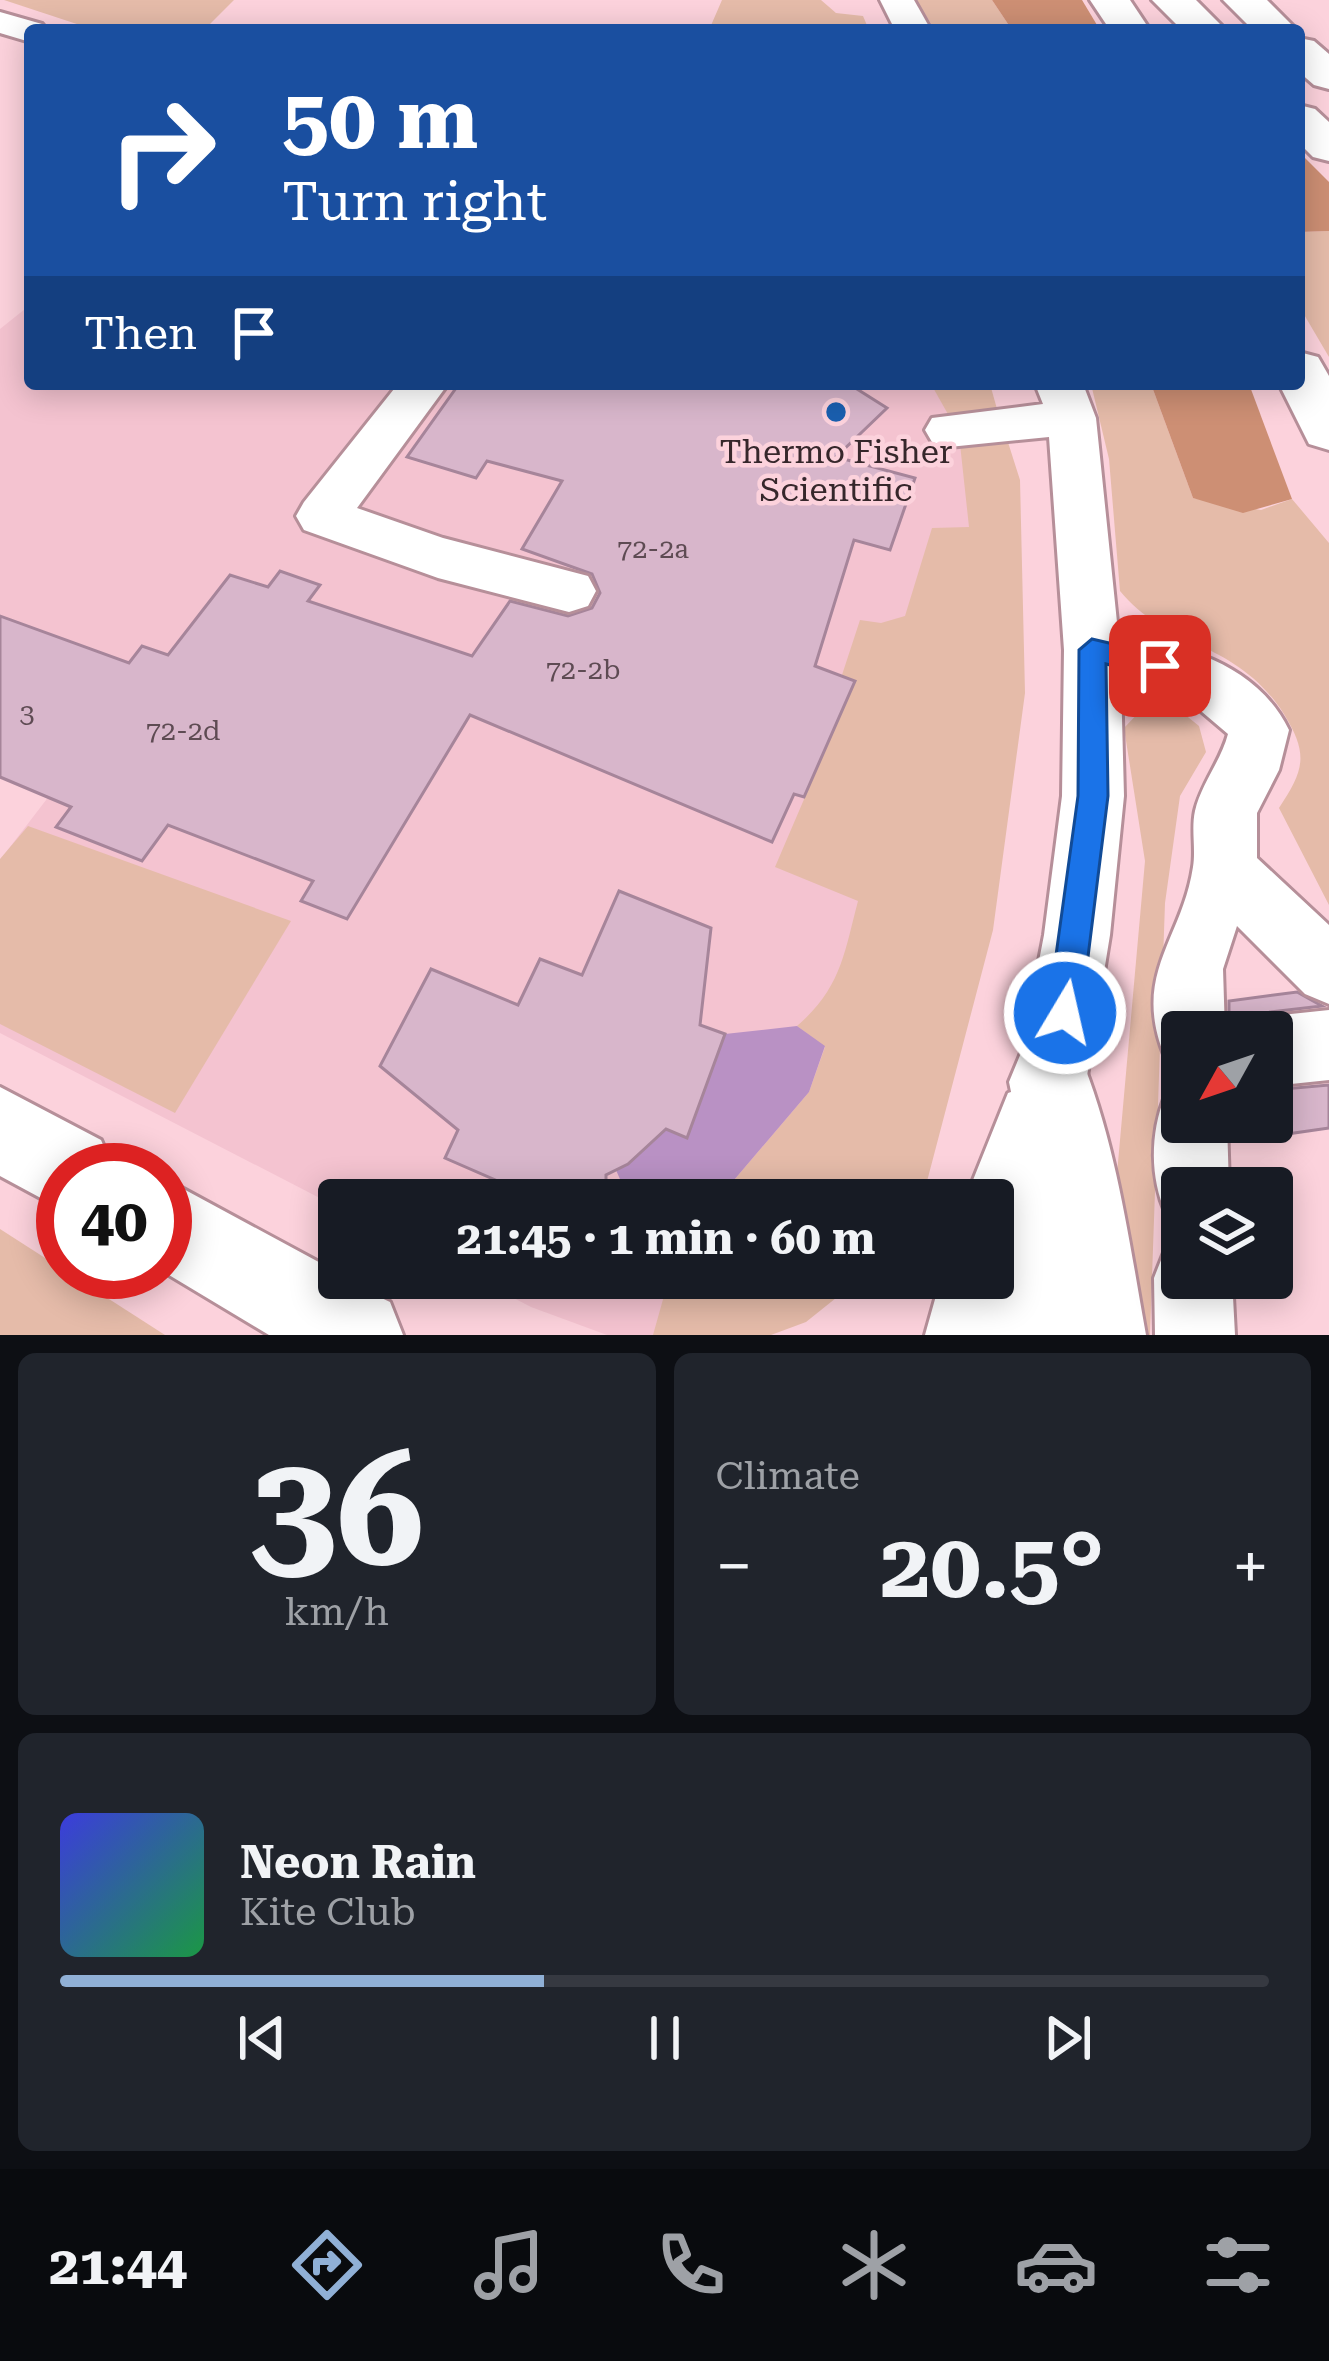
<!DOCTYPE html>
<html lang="en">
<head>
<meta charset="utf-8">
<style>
  body { margin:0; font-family:"Roboto Serif",serif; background:#20242c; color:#f1f3f6; height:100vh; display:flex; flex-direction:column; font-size:45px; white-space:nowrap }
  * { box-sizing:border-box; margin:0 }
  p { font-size:39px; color:#9ea1a6 }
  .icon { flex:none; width:66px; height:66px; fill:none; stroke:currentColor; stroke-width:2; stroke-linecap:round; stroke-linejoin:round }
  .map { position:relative; height:1335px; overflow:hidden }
  .panel { display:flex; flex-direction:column; gap:18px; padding:18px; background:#0d0f14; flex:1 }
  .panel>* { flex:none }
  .banner { position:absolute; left:24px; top:24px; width:1281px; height:366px; border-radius:12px; box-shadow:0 6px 30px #0003; background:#1a4fa0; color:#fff; overflow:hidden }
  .needle { width:78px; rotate:230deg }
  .controls { position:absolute; left:1161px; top:1011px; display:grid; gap:24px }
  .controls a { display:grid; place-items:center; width:132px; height:132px; border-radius:12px; background:#171b24; box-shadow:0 6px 30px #0003; font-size:60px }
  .speed { position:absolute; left:36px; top:1143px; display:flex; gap:24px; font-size:60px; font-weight:700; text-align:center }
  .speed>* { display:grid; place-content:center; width:156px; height:156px; border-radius:50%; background:#171b24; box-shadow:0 6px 30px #0003; line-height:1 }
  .speed .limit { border:18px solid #d22; background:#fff; color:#111 }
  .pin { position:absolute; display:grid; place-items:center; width:102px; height:102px; color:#fff; margin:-51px; border-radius:24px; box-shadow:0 6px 18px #0006 }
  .me { position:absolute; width:132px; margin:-66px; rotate:9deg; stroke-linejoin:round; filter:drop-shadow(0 0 9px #0008) }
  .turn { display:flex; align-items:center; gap:42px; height:252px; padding:0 60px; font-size:54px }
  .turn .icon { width:156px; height:156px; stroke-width:2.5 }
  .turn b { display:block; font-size:84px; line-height:102px }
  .then { display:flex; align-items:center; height:114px; padding:0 60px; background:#0003; gap:24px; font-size:45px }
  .big { font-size:90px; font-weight:700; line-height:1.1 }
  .panel .tile { flex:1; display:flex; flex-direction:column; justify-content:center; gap:18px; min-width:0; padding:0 42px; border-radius:18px; background:#20242c }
  .panel .dial { align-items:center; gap:0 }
  .dial b { font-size:156px; line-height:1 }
  .song { display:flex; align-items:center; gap:36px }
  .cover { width:144px; height:144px; border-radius:18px; background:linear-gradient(135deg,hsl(240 70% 55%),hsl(140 70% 35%)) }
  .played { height:12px; border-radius:6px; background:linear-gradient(90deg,#90b0d6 40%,#363941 40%) }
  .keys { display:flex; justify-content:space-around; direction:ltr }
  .heat { display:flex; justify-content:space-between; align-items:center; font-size:66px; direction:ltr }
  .panel .tiles { flex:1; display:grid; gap:18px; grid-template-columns:1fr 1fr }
  .tile:last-child { grid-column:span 2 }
  .trip { position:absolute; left:318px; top:1179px; width:696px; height:120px; border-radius:12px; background:#171b24; box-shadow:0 6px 30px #0003; font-weight:700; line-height:120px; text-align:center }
  .dock { display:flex; height:192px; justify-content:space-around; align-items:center; background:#090b0e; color:#9ea1a6 }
  .dock .icon { width:84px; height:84px }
  .dock .on { color:#90b0d6 }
  .dock b { font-size:54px; color:#f1f3f6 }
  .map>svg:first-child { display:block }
  .built { fill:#f4c3d0 }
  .green { fill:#e5bba9 }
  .forest { fill:#cd8f74 }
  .water { fill:#b991c4 }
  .building { fill:#d8b6cb; stroke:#a6859a; stroke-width:3 }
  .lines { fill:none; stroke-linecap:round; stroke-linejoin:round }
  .minor-casing { stroke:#b68f99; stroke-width:6 }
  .major-casing { stroke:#b68f99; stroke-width:6 }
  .highway-casing { stroke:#b68f99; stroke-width:6 }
  .minor { fill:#fff; fill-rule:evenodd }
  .major { fill:#fff; fill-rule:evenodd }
  .highway { fill:#fff; fill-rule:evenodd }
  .route { fill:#1a73e8; stroke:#114b97; stroke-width:3 }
  .poi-dot { fill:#1a5faf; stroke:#fcd2dc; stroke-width:4.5 }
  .labels { text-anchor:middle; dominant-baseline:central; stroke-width:9; stroke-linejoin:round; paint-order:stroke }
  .number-label { font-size:27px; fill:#5e4b53 }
  .poi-label { font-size:33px; fill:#36272b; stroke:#fcd2dc }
</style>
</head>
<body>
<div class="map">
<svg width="1329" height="1335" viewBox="0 0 1329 1335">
  <rect width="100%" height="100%" fill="#fcd2dc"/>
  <!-- built -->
  <g class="built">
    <polygon points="30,305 30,384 372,384 398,391 404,384 946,384 982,528 910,902 757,1200 339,1200 339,1208 0,1033 0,860 142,675 0,615 0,329"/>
    <polygon points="475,1278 701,1278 661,1335 607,1335 531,1307"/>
  </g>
  <!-- green -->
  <g class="green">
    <polygon points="4,0 234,0 204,30 95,30"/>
    <polygon points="722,0 821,0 836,13 863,16 869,30 709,30"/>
    <polygon points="916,0 992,0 1012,30 935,30"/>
    <polygon points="1329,231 1329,357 1299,306 1299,232"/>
    <polygon points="931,384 990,384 997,409 949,416"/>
    <path d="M1091,384H1151L1193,498L1261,510L1292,499L1329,543V905L1279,808C1304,770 1309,755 1284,714C1236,639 1167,649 1120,591L1109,459Z"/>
    <path d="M1006,436L1020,480L1025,693L993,930L925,1189L918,1200H717L809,1092L825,1047L797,1026C841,988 844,954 858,901L775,867L853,685L841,678L860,620L881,623L905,616L932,528L969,527L960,444Z"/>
    <polygon points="1173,705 1199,726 1206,752 1180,796 1165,903 1150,1335 1128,1335 1115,1196 1145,861 1124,728 1145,706"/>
    <polygon points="28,826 291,921 175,1113 0,1024 0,859"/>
    <polygon points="0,1229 165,1335 0,1335"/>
    <polygon points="669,1278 861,1278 806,1322 771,1335 653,1335"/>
  </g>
  <!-- forest -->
  <g class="forest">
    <polygon points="992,0 1082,0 1100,30 1012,30"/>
    <polygon points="1299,152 1329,182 1329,231 1299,232"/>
    <polygon points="1151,384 1249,384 1292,499 1243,513 1193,498"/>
  </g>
  <!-- water -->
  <polygon class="water" points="797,1026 825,1046 809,1092 717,1200 629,1200 616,1170 628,1164 661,1127 687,1137 725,1034"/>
  <!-- building -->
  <g class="building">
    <polygon points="459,384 849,384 887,408 836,457 915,478 890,550 854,540 815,666 855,681 804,797 794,794 772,842 470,715 347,919 301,901 313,881 168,825 142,861 56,827 71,807 0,777 0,616 129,663 142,646 168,655 230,575 268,587 280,571 320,585 308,601 472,656 510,601 568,616 592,608 600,593 592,574 522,549 562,481 487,461 476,478 407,457"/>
    <polygon points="619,891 711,928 700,1025 725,1034 687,1138 666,1129 628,1164 606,1175 606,1182 553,1186 548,1200 541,1200 445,1158 458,1130 380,1066 431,969 518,1005 540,959 582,975"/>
    <polygon points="1297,992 1322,1006 1270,1012 1245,1022 1241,1032 1229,1032 1229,1001"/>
    <polygon points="1329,1085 1329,1128 1287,1134 1272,1090"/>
  </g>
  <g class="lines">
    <!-- minor casing -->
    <g class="minor-casing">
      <g id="minor">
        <polygon points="880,0 914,0 931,30 895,30"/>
        <polygon points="0,12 42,24 47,30 30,30 30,42 0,33"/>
        <polygon points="398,384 448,384 357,508 443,538 588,576 596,591 588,606 569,612 438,578 304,530 296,516 304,502"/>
        <path d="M1035,384H1083L1096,418L1118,632C1186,647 1256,663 1289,730L1279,770L1257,813V858L1329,925V1004L1305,994L1237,926L1223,969L1225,1032H1182V1063L1165,1057C1131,974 1182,940 1193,867C1196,849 1191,829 1195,811C1201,784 1221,761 1228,734L1188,700L1121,680L1124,796L1110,935L1086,1082L1080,1335H925L941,1278H993V1200H965L1008,1093L1014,1091L1044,935L1062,796L1064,650L1049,437L949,447L932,442L925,430L932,418L1043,404Z"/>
        <polygon points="1329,1010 1329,1080 1272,1086 1272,1032 1245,1032 1247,1026 1272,1016"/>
        <path d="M1182,1089V1122H1227L1229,1188H1182V1221L1166,1214C1150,1177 1150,1134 1165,1096Z"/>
        <polygon points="1182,1244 1182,1278 1232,1278 1235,1335 1155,1335 1154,1278 1165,1250"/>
      </g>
    </g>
    <!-- major casing -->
    <g class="major-casing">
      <g id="major">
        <polygon points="0,1087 101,1140 114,1170 63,1170 63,1210 0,1176"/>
        <polygon points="165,1179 339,1273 339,1278 390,1302 403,1335 269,1335 164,1272"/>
      </g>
    </g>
    <!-- highway casing -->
    <g class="highway-casing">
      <g id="highway">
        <polygon points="1090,0 1130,0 1150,30 1110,30"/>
        <polygon points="1152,0 1196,0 1226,30 1182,30"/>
        <polygon points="1223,0 1267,0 1297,30 1253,30"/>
        <polygon points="1299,38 1314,41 1329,54 1329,89 1314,85 1299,72"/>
        <polygon points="1299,105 1315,109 1329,122 1329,161 1313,157 1299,143"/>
        <polygon points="1299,352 1318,357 1329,376 1329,450 1309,444 1279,384 1299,384"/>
        <path d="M1050,1041L1079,1053C1116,1141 1129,1241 1146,1335H1054L1036,1213L1009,1082L1021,1053Z"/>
      </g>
    </g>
    <!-- minor -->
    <use href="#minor" class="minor"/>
    <!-- major -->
    <use href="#major" class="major"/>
    <!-- highway -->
    <use href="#highway" class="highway"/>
  </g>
  <!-- route -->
  <polygon class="route" points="1092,639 1160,655 1170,658 1174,666 1170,674 1160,677 1106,664 1108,796 1081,1013 1076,1025 1065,1030 1053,1025 1048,1013 1078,796 1079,650"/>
  <!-- markers -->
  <circle class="poi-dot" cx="836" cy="412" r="12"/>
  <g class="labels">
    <!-- number labels -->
    <g class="number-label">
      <text x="653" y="549">72-2a</text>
      <text x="583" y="670">72-2b</text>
      <text x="27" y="714">3</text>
      <text x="183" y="731">72-2d</text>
    </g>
    <!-- poi labels -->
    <g class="poi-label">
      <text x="836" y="451">Thermo Fisher<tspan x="836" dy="38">Scientific</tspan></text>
    </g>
  </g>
</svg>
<div class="controls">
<a><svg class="needle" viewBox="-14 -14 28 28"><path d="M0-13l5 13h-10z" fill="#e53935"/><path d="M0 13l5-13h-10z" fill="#9ea1a6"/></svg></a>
<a><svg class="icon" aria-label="layers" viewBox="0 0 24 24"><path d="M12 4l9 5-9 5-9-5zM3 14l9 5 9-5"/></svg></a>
</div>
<div class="speed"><div class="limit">40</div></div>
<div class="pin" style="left:1160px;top:666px;background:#d93025"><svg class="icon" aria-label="arrive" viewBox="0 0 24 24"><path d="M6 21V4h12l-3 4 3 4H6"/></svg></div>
<svg class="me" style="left:1065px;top:1013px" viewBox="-20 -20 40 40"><circle r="17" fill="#1a73e8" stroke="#fff" stroke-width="3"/><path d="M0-11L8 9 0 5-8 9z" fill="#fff"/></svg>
<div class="trip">21:45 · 1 min · 60 m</div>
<div class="banner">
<div class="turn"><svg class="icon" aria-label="right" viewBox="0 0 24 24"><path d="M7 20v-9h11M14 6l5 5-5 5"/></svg><div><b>50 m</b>Turn right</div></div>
<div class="then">Then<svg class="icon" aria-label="arrive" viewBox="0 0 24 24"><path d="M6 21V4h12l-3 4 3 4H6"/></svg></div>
</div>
</div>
<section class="panel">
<div class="tiles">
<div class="tile dial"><b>36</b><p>km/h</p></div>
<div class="tile"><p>Climate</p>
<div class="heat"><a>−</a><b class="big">20.5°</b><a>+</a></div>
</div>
<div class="tile">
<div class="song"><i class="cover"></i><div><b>Neon Rain</b><p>Kite Club</p></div></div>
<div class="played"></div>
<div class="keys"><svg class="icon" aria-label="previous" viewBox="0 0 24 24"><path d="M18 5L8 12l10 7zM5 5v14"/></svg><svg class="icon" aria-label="pause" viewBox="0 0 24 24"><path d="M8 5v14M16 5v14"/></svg><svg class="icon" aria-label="next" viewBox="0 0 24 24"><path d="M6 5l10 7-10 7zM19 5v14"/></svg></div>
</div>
</div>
</section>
<nav class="dock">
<b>21:44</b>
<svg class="icon on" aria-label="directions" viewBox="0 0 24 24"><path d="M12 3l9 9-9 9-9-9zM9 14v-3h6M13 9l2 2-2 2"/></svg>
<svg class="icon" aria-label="music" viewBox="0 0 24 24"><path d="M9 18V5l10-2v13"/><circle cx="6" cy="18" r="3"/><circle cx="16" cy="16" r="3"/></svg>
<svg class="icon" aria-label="phone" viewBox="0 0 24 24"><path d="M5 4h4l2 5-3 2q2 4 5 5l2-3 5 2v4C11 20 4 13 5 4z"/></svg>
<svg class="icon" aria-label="climate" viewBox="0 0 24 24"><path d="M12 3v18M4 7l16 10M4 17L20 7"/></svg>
<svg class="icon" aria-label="car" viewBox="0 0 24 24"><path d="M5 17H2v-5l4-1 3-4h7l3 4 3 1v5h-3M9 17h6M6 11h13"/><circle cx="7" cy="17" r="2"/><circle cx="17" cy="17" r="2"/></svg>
<svg class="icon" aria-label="filters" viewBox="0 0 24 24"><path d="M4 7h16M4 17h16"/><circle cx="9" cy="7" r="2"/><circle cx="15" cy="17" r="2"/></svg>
</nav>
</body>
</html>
